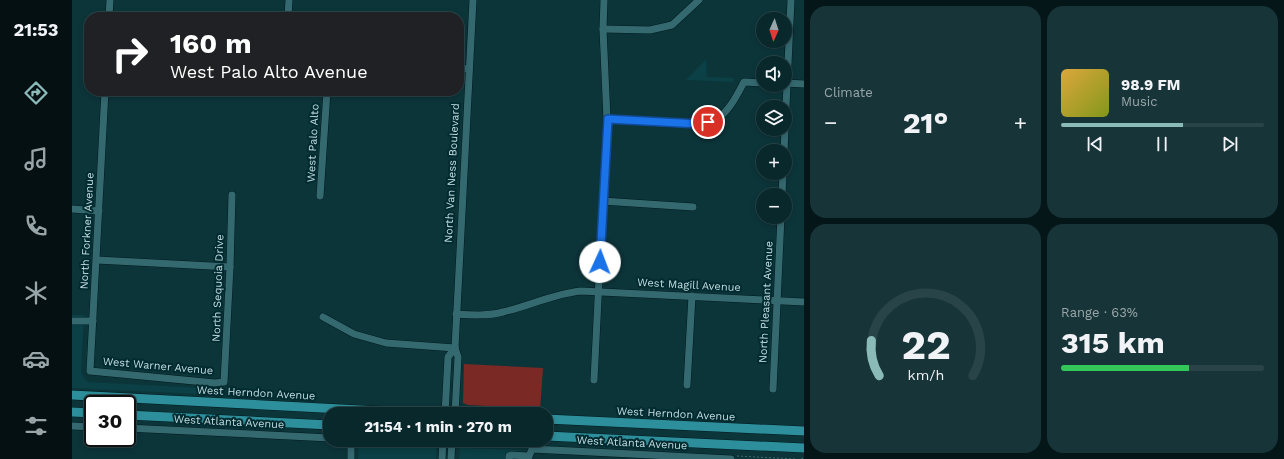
<!DOCTYPE html>
<html lang="en">
<head>
<meta charset="utf-8">
<style>
  body { margin:0; font-family:"Work Sans",sans-serif; background:#173438; color:#f1f3f6; height:100vh; display:flex; flex-direction:column; font-size:15px; white-space:nowrap }
  * { box-sizing:border-box; margin:0 }
  p { font-size:13px; color:#99a6a9 }
  .icon { flex:none; width:22px; height:22px; fill:none; stroke:currentColor; stroke-width:2; stroke-linecap:round; stroke-linejoin:round }
  .map { position:relative; flex:1; overflow:hidden }
  .side { display:flex; flex-direction:column; gap:6px; padding:6px; background:#051618; width:480px }
  .side>* { flex:none }
  .guide { position:absolute; left:12px; top:12px; width:380px; height:84px; border-radius:16px; box-shadow:0 2px 6px #0003,0 0 0 1px #294448; background:#202124; color:#fff; overflow:hidden }
  .needle { width:26px; rotate:183deg }
  .tools { position:absolute; left:684px; top:12px; display:grid; gap:8px }
  .tools a { display:grid; place-items:center; width:36px; height:36px; border-radius:50%; background:#09282c; box-shadow:0 2px 6px #0003,0 0 0 1px #294448; font-size:20px }
  .speed { position:absolute; left:12px; top:395px; display:flex; gap:8px; font-size:20px; font-weight:700; text-align:center }
  .speed>* { display:grid; place-content:center; width:52px; height:52px; border-radius:50%; background:#09282c; box-shadow:0 2px 6px #0003,0 0 0 1px #294448; line-height:1 }
  .speed .limit { border:2px solid #111; border-radius:6px; background:#fff; color:#111 }
  .pin { position:absolute; display:grid; place-items:center; width:34px; height:34px; color:#fff; margin:-17px; border:2px solid #fff; border-radius:50%; box-shadow:0 1px 4px #0007 }
  .me { position:absolute; width:44px; margin:-22px; rotate:2deg; stroke-linejoin:round; filter:drop-shadow(0 0 3px #0008) }
  .turn { display:flex; align-items:center; gap:14px; height:84px; padding:0 20px; font-size:18px }
  .turn .icon { width:52px; height:52px; stroke-width:2.5 }
  .turn b { display:block; font-size:28px; line-height:34px }
  .big { font-size:30px; font-weight:700; line-height:1.1 }
  .side .card { flex:1; display:flex; flex-direction:column; justify-content:center; gap:6px; min-width:0; padding:0 14px; border-radius:16px; background:#173438 }
  .side .dial { align-items:center; gap:0 }
  .dial svg { height:104px; overflow:visible; fill:none; stroke:#294448; stroke-width:7; stroke-linecap:round; text-anchor:middle }
  .dial text { fill:#f1f3f6; stroke:none }
  .song { display:flex; align-items:center; gap:12px }
  .cover { width:48px; height:48px; border-radius:6px; background:linear-gradient(135deg,hsl(40 70% 55%),hsl(70 70% 35%)) }
  .played { height:4px; border-radius:2px; background:linear-gradient(90deg,#8bbbb9 60%,#294448 60%) }
  .keys { display:flex; justify-content:space-around; direction:ltr }
  .heat { display:flex; justify-content:space-between; align-items:center; font-size:22px; direction:ltr }
  .charge { height:6px; border-radius:3px; background:linear-gradient(90deg,#34c759 63%,#294448 0) }
  .side .tiles { flex:1; display:grid; gap:6px; grid-template-columns:repeat(2,1fr) }
  .trip { position:absolute; left:251px; top:407px; width:230px; height:40px; border-radius:16px; background:#09282c; box-shadow:0 2px 6px #0003,0 0 0 1px #294448; font-weight:700; line-height:40px; text-align:center }
  main { display:flex; flex:1; min-height:0 }
  .dock { display:flex; flex-direction:column; width:72px; justify-content:space-around; align-items:center; background:#041012; color:#99a6a9 }
  .dock .icon { width:28px; height:28px }
  .dock .on { color:#8bbbb9 }
  .dock b { font-size:18px; color:#f1f3f6 }
  .map>svg:first-child { display:block }
  .built { fill:#0a4046 }
  .green { fill:#7b2924 }
  .lines { fill:none; stroke-linecap:round; stroke-linejoin:round }
  .minor-casing { stroke:#011b1f; stroke-width:8 }
  .major-casing { stroke:#011b1f; stroke-width:10 }
  .path { stroke:#44686d; stroke-width:1; stroke-dasharray:2 2; stroke-linecap:butt }
  .minor { stroke:#356970; stroke-width:7 }
  .major { stroke:#2d8f9b; stroke-width:9 }
  .route-casing { stroke:#114b97; stroke-width:10 }
  .route { stroke:#1a73e8; stroke-width:7 }
  .labels { text-anchor:middle; dominant-baseline:central; stroke-width:4; stroke-linejoin:round; paint-order:stroke }
  .street-label { font-size:11px; fill:#c4dee2; stroke:#002b30 }
</style>
</head>
<body>
<main>
<nav class="dock">
<b>21:53</b>
<svg class="icon on" aria-label="directions" viewBox="0 0 24 24"><path d="M12 3l9 9-9 9-9-9zM9 14v-3h6M13 9l2 2-2 2"/></svg>
<svg class="icon" aria-label="music" viewBox="0 0 24 24"><path d="M9 18V5l10-2v13"/><circle cx="6" cy="18" r="3"/><circle cx="16" cy="16" r="3"/></svg>
<svg class="icon" aria-label="phone" viewBox="0 0 24 24"><path d="M5 4h4l2 5-3 2q2 4 5 5l2-3 5 2v4C11 20 4 13 5 4z"/></svg>
<svg class="icon" aria-label="climate" viewBox="0 0 24 24"><path d="M12 3v18M4 7l16 10M4 17L20 7"/></svg>
<svg class="icon" aria-label="car" viewBox="0 0 24 24"><path d="M5 17H2v-5l4-1 3-4h7l3 4 3 1v5h-3M9 17h6M6 11h13"/><circle cx="7" cy="17" r="2"/><circle cx="17" cy="17" r="2"/></svg>
<svg class="icon" aria-label="filters" viewBox="0 0 24 24"><path d="M4 7h16M4 17h16"/><circle cx="9" cy="7" r="2"/><circle cx="15" cy="17" r="2"/></svg>
</nav>
<div class="map">
<svg width="732" height="459" viewBox="0 0 732 459">
  <rect width="100%" height="100%" fill="#0c353a"/>
  <!-- built -->
  <g class="built">
    <polygon points="634,59 635,77 662,78 661,82 614,80"/>
    <polygon points="0,315 12,315 9,371 11,377 16,382 151,389 150,395 0,388"/>
    <polygon points="287,440 360,441 364,446 364,459 286,459"/>
    <polygon points="388,448 450,450 449,459 387,459"/>
  </g>
  <!-- green -->
  <polygon class="green" points="392,364 471,368 468,411 450,408 396,405 391,403"/>
  <g class="lines">
    <!-- minor casing -->
    <g class="minor-casing">
      <g id="minor">
        <polyline points="37,17 38,0"/>
        <polyline points="216,17 217,0"/>
        <polyline points="531,29 578,30 600,25 627,0"/>
        <polyline points="387,68 397,69"/>
        <polyline points="713,83 732,84"/>
        <polyline points="33,91 18,371 143,383 152,382 158,267 160,195"/>
        <path d="M535,119C556,120 631,129 645,119C658,110 665,95 672,82L691,83"/>
        <polyline points="713,127 719,0"/>
        <polyline points="712,151 713,129"/>
        <polyline points="710,195 711,173"/>
        <polyline points="248,196 255,91"/>
        <polyline points="530,201 621,207"/>
        <polyline points="0,209 27,211"/>
        <polyline points="25,260 158,267"/>
        <path d="M384,314C400,315 416,316 431,312C457,306 481,294 509,291L732,302"/>
        <polyline points="251,317 282,334 314,343 383,348"/>
        <polyline points="0,321 21,321"/>
        <polyline points="522,380 535,119 531,29 532,0"/>
        <polyline points="615,385 620,296"/>
        <polyline points="701,389 709,217"/>
        <polyline points="373,414 376,357 383,348"/>
        <polyline points="383,414 386,357 383,348 401,0"/>
        <polyline points="0,426 21,427"/>
        <polyline points="55,428 258,438"/>
        <polyline points="279,459 279,440"/>
        <polyline points="370,459 371,440"/>
        <polyline points="379,459 380,440"/>
        <polyline points="437,459 437,456 439,455 456,456"/>
        <polyline points="456,459 460,449 659,459"/>
      </g>
    </g>
    <!-- major casing -->
    <g class="major-casing">
      <g id="major">
        <polyline points="0,395 366,414"/>
        <polyline points="0,412 21,413"/>
        <polyline points="55,415 258,425"/>
        <polyline points="474,419 732,431"/>
        <polyline points="474,436 732,448"/>
      </g>
    </g>
    <!-- path -->
    <g class="path">
      <polyline points="296,440 363,443"/>
      <polyline points="386,443 402,446 426,445 454,446"/>
      <polyline points="665,456 723,459"/>
      <polyline points="729,459 732,458"/>
    </g>
    <!-- minor -->
    <use href="#minor" class="minor"/>
    <!-- major -->
    <use href="#major" class="major"/>
  </g>
  <g class="lines">
    <!-- route casing -->
    <g class="route-casing">
      <polyline id="route" points="528,262 536,119 627,124 636,122"/>
    </g>
    <!-- route -->
    <use href="#route" class="route"/>
  </g>
  <g class="labels">
    <!-- street labels -->
    <g class="street-label">
      <text transform="translate(241 143) rotate(-87)">West Palo Alto</text>
      <text transform="translate(380 173) rotate(-87)">North Van Ness Boulevard</text>
      <text transform="translate(15 231) rotate(-87)">North Forkner Avenue</text>
      <text transform="translate(617 285) rotate(3)">West Magill Avenue</text>
      <text transform="translate(146 288) rotate(-88)">North Sequoia Drive</text>
      <text transform="translate(694 302) rotate(-87)">North Pleasant Avenue</text>
      <text transform="translate(86 366) rotate(5)">West Warner Avenue</text>
      <text transform="translate(184 393) rotate(3)">West Herndon Avenue</text>
      <text transform="translate(604 414) rotate(3)">West Herndon Avenue</text>
      <text transform="translate(157 422) rotate(3)">West Atlanta Avenue</text>
      <text transform="translate(560 443) rotate(3)">West Atlanta Avenue</text>
    </g>
  </g>
</svg>
<div class="tools">
<a><svg class="needle" viewBox="-14 -14 28 28"><path d="M0-13l5 13h-10z" fill="#e53935"/><path d="M0 13l5-13h-10z" fill="#99a6a9"/></svg></a>
<a><svg class="icon" aria-label="sound" viewBox="0 0 24 24"><path d="M4 9h4l5-4v14l-5-4H4zM17 9q2 3 0 6"/></svg></a>
<a><svg class="icon" aria-label="layers" viewBox="0 0 24 24"><path d="M12 4l9 5-9 5-9-5zM3 14l9 5 9-5"/></svg></a>
<a>+</a>
<a>−</a>
</div>
<div class="speed"><div class="limit">30</div></div>
<div class="pin" style="left:636px;top:122px;background:#d93025"><svg class="icon" aria-label="arrive" viewBox="0 0 24 24"><path d="M6 21V4h12l-3 4 3 4H6"/></svg></div>
<svg class="me" style="left:528px;top:262px" viewBox="-20 -20 40 40"><circle r="19" fill="#fff"/><path d="M0-13L10 11 0 6-10 11z" fill="#1a73e8"/></svg>
<div class="trip">21:54 · 1 min · 270 m</div>
<div class="guide">
<div class="turn"><svg class="icon" aria-label="right" viewBox="0 0 24 24"><path d="M7 20v-9h11M14 6l5 5-5 5"/></svg><div><b>160 m</b>West Palo Alto Avenue</div></div>
</div>
</div>
<section class="side">
<div class="tiles">
<div class="card"><p>Climate</p>
<div class="heat"><a>−</a><b class="big">21°</b><a>+</a></div>
</div>
<div class="card">
<div class="song"><i class="cover"></i><div><b>98.9 FM</b><p>Music</p></div></div>
<div class="played"></div>
<div class="keys"><svg class="icon" aria-label="previous" viewBox="0 0 24 24"><path d="M18 5L8 12l10 7zM5 5v14"/></svg><svg class="icon" aria-label="pause" viewBox="0 0 24 24"><path d="M8 5v14M16 5v14"/></svg><svg class="icon" aria-label="next" viewBox="0 0 24 24"><path d="M6 5l10 7-10 7zM19 5v14"/></svg></div>
</div>
<div class="card dial"><svg viewBox="0 0 100 80">
<path d="M14 69A42 42 0 1 1 86 69"/>
<path d="M14 69A42 42 0 0 1 8 42" stroke="#8bbbb9"/>
<text x="50" y="56" font-size="32" font-weight="700">22</text>
<text x="50" y="72" font-size="11">km/h</text>
</svg></div>
<div class="card"><p>Range · 63%</p><b class="big">315 km</b><div class="charge"></div></div>
</div>
</section>
</main>
</body>
</html>
